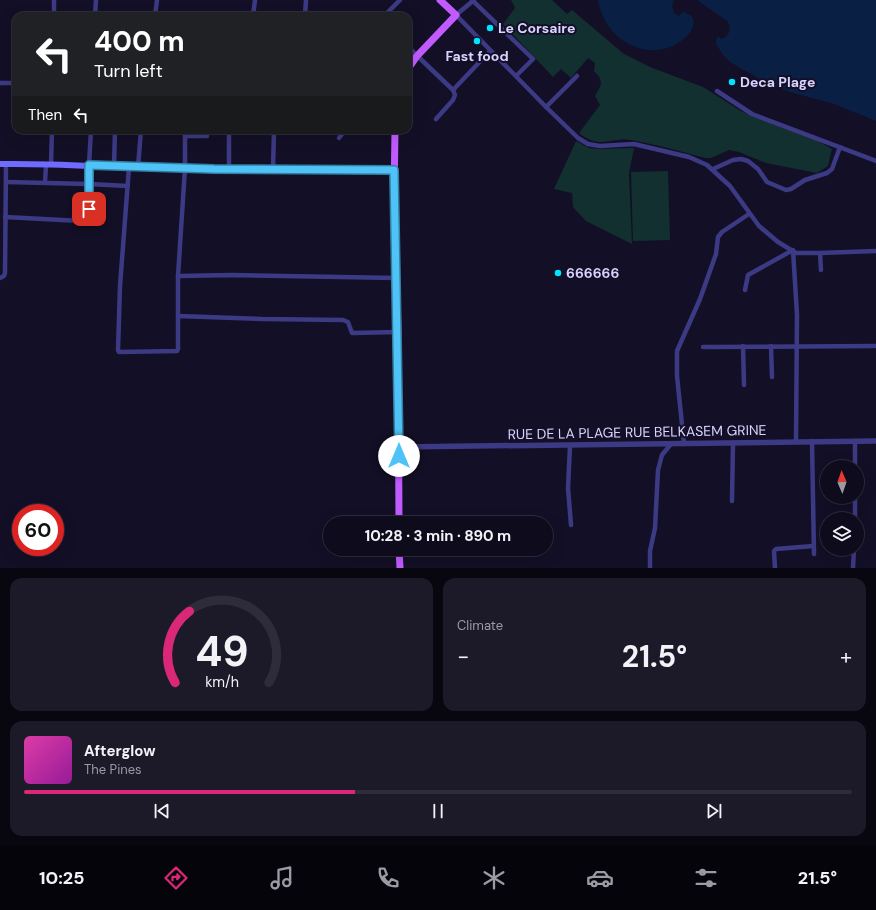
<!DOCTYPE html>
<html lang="en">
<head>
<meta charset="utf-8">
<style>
  body { margin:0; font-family:"DM Sans",sans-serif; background:#1c1929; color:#f1f3f6; height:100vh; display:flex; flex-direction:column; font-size:15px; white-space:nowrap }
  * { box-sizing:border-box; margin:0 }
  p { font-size:13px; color:#9b9ba3 }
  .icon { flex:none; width:22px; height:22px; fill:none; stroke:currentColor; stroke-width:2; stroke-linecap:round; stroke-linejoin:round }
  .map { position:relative; height:568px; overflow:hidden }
  .side { display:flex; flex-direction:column; gap:10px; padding:10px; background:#08060f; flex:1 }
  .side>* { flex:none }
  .guide { position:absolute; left:12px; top:12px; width:400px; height:122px; border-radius:12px; box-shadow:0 4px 16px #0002,0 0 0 1px #2e2b3b; background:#202124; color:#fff; overflow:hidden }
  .needle { width:26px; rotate:358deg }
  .tools { position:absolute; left:820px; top:460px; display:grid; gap:8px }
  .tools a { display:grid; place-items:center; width:44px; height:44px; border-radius:50%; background:#0e0b1c; box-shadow:0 4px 16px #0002,0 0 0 1px #2e2b3b; font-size:20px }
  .speed { position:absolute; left:12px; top:504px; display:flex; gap:8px; font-size:20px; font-weight:700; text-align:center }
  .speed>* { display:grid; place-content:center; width:52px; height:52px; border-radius:50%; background:#0e0b1c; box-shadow:0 4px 16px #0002,0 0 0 1px #2e2b3b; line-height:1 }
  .speed .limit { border:6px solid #d22; background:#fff; color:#111 }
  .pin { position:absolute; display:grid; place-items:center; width:34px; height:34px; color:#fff; margin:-17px; border-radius:8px; box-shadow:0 2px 6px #0006 }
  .me { position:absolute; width:44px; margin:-22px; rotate:0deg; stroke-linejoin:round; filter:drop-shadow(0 0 3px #0008) }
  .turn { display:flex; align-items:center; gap:14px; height:84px; padding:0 16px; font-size:18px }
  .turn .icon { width:52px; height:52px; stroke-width:2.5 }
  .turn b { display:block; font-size:28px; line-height:34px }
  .then { display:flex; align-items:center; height:38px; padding:0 16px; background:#0003; gap:8px; font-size:15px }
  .big { font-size:30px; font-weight:700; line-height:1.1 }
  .side .tile { flex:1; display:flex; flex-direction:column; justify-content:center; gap:6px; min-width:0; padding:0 14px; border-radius:12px; background:#1c1929 }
  .side .dial { align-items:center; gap:0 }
  .dial svg { height:104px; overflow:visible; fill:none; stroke:#2e2b3b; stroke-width:7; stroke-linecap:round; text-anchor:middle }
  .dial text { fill:#f1f3f6; stroke:none }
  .song { display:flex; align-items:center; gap:12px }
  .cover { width:48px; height:48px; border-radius:6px; background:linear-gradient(135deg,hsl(320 70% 55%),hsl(300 70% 35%)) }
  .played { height:4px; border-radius:2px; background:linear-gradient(90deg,#db2777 40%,#2e2b3b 40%) }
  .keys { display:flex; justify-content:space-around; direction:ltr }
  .heat { display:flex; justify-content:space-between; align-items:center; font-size:22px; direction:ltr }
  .side .tiles { flex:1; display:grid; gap:10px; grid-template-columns:1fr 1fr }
  .tile:last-child { grid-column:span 2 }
  .trip { position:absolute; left:323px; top:516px; width:230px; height:40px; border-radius:20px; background:#0e0b1c; box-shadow:0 4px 16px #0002,0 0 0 1px #2e2b3b; font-weight:700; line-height:40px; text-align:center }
  .dock { display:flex; height:64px; justify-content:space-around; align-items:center; background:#06040b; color:#9b9ba3 }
  .dock .icon { width:28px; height:28px }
  .dock .on { color:#db2777 }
  .dock b { font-size:18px; color:#f1f3f6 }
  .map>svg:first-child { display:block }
  .green { fill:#12302f }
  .water { fill:#0a1f44 }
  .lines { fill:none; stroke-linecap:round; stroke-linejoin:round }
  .minor { stroke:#3d3a85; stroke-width:4.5 }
  .tertiary { stroke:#3d3a85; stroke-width:5.5 }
  .secondary { stroke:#6f6bff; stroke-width:6 }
  .primary { stroke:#c25bff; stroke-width:7 }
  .route-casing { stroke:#337fa1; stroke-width:10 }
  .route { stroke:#4fc3f7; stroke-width:7 }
  .poi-dot { fill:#00e5ff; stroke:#130f26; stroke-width:1.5 }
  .labels { text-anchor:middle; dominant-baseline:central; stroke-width:4; stroke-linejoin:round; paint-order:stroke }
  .poi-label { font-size:14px; font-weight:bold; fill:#d9d4ff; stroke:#130f26; text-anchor:start }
  .street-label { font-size:14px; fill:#d9d4ff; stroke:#130f26 }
</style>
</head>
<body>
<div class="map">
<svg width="876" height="568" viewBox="0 0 876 568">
  <rect width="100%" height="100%" fill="#130f26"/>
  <!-- green -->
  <g class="green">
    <path d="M511,0H552L567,14L572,10L624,54L650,67L703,87L741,111L818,141L832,149L828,166L817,173L766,163L739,152L729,150L711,158H706C682,152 655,144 631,140C608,137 601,150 579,133L600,105L595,96C602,84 604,81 594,71L595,63L588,58L571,78L561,69L553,77L503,24L515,8Z"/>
    <polygon points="576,141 589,148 599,149 634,148 629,173 632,244 586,221 573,207 572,193 554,189"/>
    <polygon points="668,171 670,240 633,241 631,172"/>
  </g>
  <!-- water -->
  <g class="water">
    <path d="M598,0H674L672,6L674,13L679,16L683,12C716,19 666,73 621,39C608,29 601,16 598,0Z"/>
    <path d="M697,0H876V121L834,104L790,92L761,80L730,62L723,55L716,44L717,36L722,39C730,35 732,28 727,21Z"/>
  </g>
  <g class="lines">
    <!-- minor -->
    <g class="minor">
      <polyline points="54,0 54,16"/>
      <polyline points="472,0 533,59 516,76"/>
      <polyline points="474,0 456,15 546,107 578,138 588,144 600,146 634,144 689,157 707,165 730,186 759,226 778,242 796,253 820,253 876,251"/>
      <polyline points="95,16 96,0"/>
      <polyline points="155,16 157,0"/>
      <polyline points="253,16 255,0"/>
      <polyline points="305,16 306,0"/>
      <polyline points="384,16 400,0"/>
      <polyline points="408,47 453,90 490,51"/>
      <polyline points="0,83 16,83"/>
      <polyline points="717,91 752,114 876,161"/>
      <polyline points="546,107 577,76"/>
      <polyline points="436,119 453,100 455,95 453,90"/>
      <polyline points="328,132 329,130"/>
      <polyline points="185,136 207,136"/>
      <polyline points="339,138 345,130"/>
      <polyline points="51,164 52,130"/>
      <polyline points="114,166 115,130"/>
      <polyline points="129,167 120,286 118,350 119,352 177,351 178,349 178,276 185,168 185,130"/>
      <polyline points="138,167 141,130"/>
      <polyline points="229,169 229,130"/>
      <polyline points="713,169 733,160 741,159 748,161 758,169 767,182 786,190 791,189 805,180 827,173 832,169 840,147"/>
      <polyline points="273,170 274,130"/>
      <polyline points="6,182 89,184 128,186"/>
      <polyline points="45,183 46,165"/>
      <polyline points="5,217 100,222"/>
      <polyline points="89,221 89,165 91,130"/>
      <polyline points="820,253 821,270"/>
      <polyline points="178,276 232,275 397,278"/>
      <polyline points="0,278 4,276 5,273 6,164"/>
      <polyline points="745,290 748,275 793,250 797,315 796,441"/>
      <polyline points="178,316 262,319 343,320 348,322 352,333 398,332"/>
      <polyline points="743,346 744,385"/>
      <polyline points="771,346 772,377"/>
      <polyline points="703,347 876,346"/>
      <polyline points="812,441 814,554"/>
      <polyline points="855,441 855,467"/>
      <polyline points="684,444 677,376 677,351 700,299 716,254 718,237 722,232 749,214"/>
      <polyline points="570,446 568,488 571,525"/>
      <polyline points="855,497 855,519"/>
      <polyline points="732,501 733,443"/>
      <polyline points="650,568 650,551 655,528 658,470 662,455 671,444"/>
      <polyline points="775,568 774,551 776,549 813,546"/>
      <polyline points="853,568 854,549"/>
    </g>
    <!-- tertiary -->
    <polyline class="tertiary" points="399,447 876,441"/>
    <!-- secondary -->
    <path class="secondary" d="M0,164C52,163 103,167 155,168C234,169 314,170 394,170"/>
    <!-- primary -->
    <g class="primary">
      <polyline points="408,69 417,56 456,15 440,0"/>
      <polyline points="395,130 394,198 398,332 399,523"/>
      <polyline points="399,549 400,568"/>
    </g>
  </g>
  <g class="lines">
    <!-- route casing -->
    <g class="route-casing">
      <polyline id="route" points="89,209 89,165 214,169 394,170 399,456"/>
    </g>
    <!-- route -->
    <use href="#route" class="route"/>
  </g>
  <!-- markers -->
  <g class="poi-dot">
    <circle cx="490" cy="28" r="4"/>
    <circle cx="477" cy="41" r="4"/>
    <circle cx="732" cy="82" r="4"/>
    <circle cx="558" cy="273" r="4"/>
  </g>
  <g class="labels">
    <!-- poi labels -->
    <g class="poi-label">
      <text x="498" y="28">Le Corsaire</text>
      <text x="477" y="56" text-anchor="middle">Fast food</text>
      <text x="740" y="82">Deca Plage</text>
      <text x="566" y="273">666666</text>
    </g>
    <!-- street labels -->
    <g class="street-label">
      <text transform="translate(637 432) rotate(-1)">RUE DE LA PLAGE RUE BELKASEM GRINE</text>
    </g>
  </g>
</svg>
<div class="tools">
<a><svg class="needle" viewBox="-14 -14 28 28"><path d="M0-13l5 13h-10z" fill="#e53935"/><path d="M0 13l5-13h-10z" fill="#9b9ba3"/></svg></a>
<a><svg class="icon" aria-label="layers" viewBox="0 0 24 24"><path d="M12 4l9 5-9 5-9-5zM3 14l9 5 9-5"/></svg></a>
</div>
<div class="speed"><div class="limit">60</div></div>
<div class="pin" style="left:89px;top:209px;background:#d93025"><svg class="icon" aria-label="arrive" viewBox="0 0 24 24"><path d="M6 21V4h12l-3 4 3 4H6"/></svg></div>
<svg class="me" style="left:399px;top:456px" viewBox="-20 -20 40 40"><circle r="19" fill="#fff"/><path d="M0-13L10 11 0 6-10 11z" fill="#4fc3f7"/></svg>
<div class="trip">10:28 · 3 min · 890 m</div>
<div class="guide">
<div class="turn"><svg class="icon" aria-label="left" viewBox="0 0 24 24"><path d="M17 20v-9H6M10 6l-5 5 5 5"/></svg><div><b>400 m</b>Turn left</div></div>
<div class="then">Then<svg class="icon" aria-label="left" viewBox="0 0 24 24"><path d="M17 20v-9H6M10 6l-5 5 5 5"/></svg></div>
</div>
</div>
<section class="side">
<div class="tiles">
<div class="tile dial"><svg viewBox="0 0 100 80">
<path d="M14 69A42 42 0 1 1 86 69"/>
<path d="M14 69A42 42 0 0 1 25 14" stroke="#db2777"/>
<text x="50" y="56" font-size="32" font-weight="700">49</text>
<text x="50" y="72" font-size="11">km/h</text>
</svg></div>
<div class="tile"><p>Climate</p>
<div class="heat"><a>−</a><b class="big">21.5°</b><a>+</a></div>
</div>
<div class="tile">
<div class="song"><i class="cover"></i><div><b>Afterglow</b><p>The Pines</p></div></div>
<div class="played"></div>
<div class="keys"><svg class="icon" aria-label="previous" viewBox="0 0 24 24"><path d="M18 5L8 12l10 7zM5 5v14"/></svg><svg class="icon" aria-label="pause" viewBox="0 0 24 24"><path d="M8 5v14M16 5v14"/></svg><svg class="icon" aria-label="next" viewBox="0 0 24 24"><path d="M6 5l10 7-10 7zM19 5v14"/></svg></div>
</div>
</div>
</section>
<nav class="dock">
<b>10:25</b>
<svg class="icon on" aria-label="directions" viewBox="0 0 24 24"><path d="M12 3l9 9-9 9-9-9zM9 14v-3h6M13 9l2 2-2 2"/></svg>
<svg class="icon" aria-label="music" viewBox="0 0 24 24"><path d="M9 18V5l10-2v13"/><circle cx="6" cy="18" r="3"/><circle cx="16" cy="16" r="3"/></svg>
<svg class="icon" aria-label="phone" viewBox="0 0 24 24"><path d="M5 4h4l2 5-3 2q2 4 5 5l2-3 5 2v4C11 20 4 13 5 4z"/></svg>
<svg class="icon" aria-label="climate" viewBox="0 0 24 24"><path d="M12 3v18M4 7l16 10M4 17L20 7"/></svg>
<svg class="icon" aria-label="car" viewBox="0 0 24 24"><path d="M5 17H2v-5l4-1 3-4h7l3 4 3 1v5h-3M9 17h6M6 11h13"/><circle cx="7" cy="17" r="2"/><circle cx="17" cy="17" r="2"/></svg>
<svg class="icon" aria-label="filters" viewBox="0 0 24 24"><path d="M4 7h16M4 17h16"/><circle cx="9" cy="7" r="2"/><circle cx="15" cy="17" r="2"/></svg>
<b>21.5°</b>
</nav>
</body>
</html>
